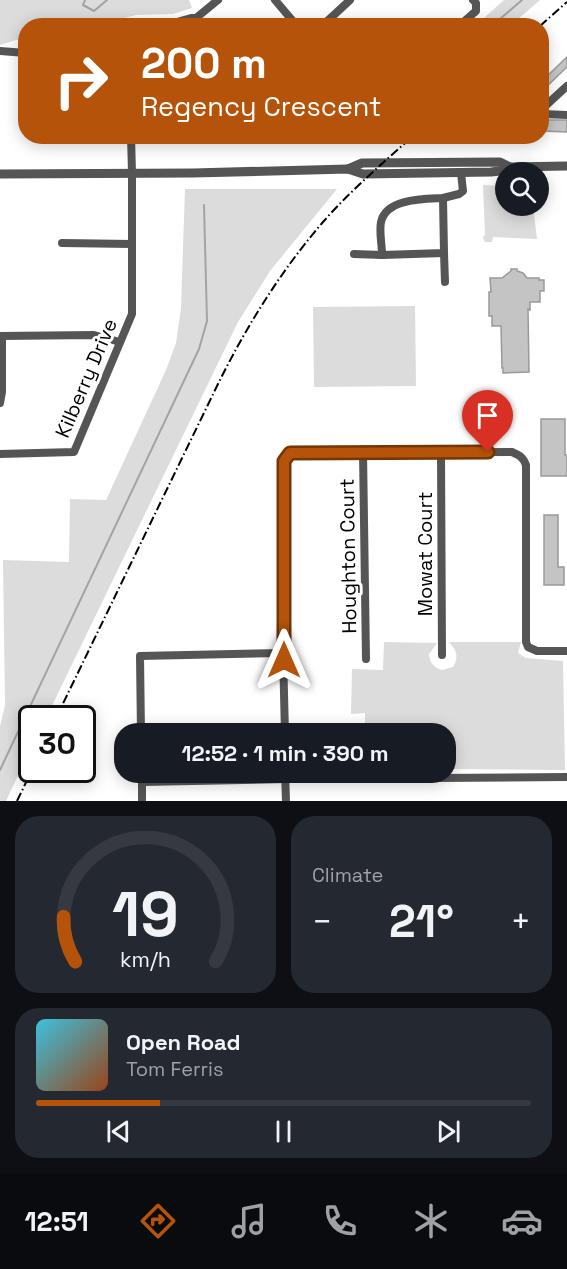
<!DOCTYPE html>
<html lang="en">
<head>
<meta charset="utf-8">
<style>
  body { margin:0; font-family:"Space Grotesk",sans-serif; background:#242831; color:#f1f3f6; height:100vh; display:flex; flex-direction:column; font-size:22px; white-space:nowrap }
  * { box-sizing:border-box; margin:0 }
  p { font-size:20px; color:#9ea1a6 }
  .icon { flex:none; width:33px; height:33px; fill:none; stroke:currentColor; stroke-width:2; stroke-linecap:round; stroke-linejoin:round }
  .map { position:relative; height:801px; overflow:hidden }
  .sheet { display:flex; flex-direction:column; gap:15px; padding:15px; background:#0d0f14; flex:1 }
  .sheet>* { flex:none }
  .banner { position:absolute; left:18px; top:18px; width:531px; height:126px; border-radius:24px; box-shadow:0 3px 15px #0003; background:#b45309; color:#fff; overflow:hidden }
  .buttons { position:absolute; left:495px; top:162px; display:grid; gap:12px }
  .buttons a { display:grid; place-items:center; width:54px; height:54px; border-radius:50%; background:#171b24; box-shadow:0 3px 15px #0003; font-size:30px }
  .speed { position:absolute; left:18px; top:705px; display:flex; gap:12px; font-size:30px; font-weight:700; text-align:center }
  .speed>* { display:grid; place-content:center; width:78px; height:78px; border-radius:50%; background:#171b24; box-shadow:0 3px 15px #0003; line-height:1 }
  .speed .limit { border:3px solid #111; border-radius:9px; background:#fff; color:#111 }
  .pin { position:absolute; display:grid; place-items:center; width:51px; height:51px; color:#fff; margin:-62px -26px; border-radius:50% 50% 50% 0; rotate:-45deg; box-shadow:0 0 6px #0007 }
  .pin .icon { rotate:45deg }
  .me { position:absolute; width:66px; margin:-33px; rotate:0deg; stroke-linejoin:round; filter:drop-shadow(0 0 4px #0008) }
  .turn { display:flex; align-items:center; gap:21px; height:126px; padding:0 24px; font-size:27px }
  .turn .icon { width:78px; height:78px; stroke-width:2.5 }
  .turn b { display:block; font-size:42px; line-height:51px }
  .big { font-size:45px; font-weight:800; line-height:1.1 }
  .sheet .tile { flex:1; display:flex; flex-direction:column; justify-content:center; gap:9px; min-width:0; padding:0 21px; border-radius:24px; background:#242831 }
  .sheet .dial { align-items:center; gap:0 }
  .dial svg { height:156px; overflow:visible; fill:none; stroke:#363941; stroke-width:7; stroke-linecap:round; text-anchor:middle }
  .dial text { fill:#f1f3f6; stroke:none }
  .song { display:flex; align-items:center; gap:18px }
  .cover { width:72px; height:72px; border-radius:9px; background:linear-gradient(135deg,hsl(190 70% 55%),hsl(20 70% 35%)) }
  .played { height:6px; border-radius:3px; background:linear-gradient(90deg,#b45309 25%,#363941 25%) }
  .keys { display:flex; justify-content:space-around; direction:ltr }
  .heat { display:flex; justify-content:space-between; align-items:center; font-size:33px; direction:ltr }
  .sheet .tiles { flex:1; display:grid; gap:15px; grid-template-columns:1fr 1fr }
  .tile:last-child { grid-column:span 2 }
  .trip { position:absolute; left:114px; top:723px; width:342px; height:60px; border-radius:24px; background:#171b24; box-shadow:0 3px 15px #0003; font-weight:800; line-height:60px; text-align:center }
  .dock { display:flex; height:96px; justify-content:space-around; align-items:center; background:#090b0e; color:#9ea1a6 }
  .dock .icon { width:42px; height:42px }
  .dock .selected { color:#b45309 }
  .dock b { font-size:27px; color:#f1f3f6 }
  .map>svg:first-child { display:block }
  .green { fill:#dcdcdc }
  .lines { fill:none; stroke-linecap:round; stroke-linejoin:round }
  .stream { stroke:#a3a3a3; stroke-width:2 }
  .building { fill:#c4c4c4; stroke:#999; stroke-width:1.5 }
  .minor { stroke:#555; stroke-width:8 }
  .tertiary { stroke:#555; stroke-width:9 }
  .rail { stroke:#000; stroke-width:2; stroke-dasharray:9 3 1.5 3; stroke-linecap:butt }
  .route-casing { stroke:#753606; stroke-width:15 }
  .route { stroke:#b45309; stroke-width:10 }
  .labels { text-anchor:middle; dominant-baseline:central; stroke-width:6; stroke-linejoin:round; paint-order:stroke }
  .street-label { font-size:20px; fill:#000; stroke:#fff }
</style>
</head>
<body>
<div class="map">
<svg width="567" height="801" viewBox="0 0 567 801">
  <rect width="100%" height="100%" fill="#fff"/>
  <!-- green -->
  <g class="green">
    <polygon points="0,0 189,0 192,8 173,14 136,15 98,25 26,26 25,40 16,40 0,45"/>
    <polygon points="504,0 540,0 511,25 476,25"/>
    <polygon points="483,185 505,186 506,206 533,206 537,239 493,237 492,242 485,242 483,238 485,234"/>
    <polygon points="185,189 337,189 270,271 238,322 46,718 32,718 31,748 6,801 0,801 0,726 5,705 3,560 69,562 70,499 106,500 166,370 176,343 181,308"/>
    <polygon points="415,306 416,386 314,387 313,307"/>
    <path d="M384,642L437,643L429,654C430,663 433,667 442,670L453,667C459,657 457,651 449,642H521L518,653L526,658L563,661L565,770L446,769V734L365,733V713L351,714L352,669L383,670Z"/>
  </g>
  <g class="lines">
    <!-- stream -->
    <g class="stream">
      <polyline points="85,0 83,5 94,11 107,0"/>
      <polyline points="492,26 522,0"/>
      <polyline points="360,138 361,136"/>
      <polyline points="0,770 199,349 207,321 204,205"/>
    </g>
  </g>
  <!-- building -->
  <g class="building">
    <polygon points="567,57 567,67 542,91 542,81"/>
    <polygon points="542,120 567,120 567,132 542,131"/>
    <polygon points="511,269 517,269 517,271 523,273 527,278 539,278 539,280 544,280 544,291 540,291 540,302 530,302 530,310 528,309 529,372 503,373 503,368 502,368 501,326 492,326 492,316 489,316 489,292 491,292 490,278 502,278 511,271"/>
    <polygon points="541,419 565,419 565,455 567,455 567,476 541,476"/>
    <polygon points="544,515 558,515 558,567 564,567 564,585 544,585"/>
  </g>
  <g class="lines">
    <!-- minor -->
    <g class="minor">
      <polyline points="275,0 297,26"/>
      <polyline points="156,26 170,24 191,18 196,18 218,0"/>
      <polyline points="322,26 350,0"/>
      <polyline points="459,26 476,11 476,3 473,0"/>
      <polyline points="0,51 26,53"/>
      <polyline points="542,109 567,86"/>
      <polyline points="542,114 567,115"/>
      <path d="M443,198C425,199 386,198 381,222C379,232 382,244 382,255L444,253L443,198L459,194L463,191L461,173"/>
      <polyline points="62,243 132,244"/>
      <polyline points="444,253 445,282"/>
      <polyline points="354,254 382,255"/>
      <polyline points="0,336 94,335 120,342"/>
      <polyline points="0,403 2,392 2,336"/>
      <polyline points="363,452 366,659"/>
      <polyline points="441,453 442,655"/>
      <polyline points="0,454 74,452 132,314 132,173 131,136"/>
      <polyline points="141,734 140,656 283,653"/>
      <path d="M285,734L283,653L284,461L290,453L512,452C519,455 523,457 526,465V642L528,647L537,651H567"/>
      <polyline points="142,772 142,801"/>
      <polyline points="285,772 286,801"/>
      <polyline points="142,782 286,779 567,777"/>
    </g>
    <!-- tertiary -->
    <g class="tertiary">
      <polyline points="348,169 362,163 500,162 510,167 567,166"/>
      <polyline points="0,174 193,173 348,169 363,174 491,172 500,171 510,167"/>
    </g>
    <!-- rail -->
    <g class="rail">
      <polyline points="540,26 567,2"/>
      <path d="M56,718L217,386C246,327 280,272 323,222C350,191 382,164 413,136"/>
      <polyline points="17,801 32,770"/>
    </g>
  </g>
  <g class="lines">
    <!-- route casing -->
    <g class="route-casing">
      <polyline id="route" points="284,660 284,461 290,453 488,452"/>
    </g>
    <!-- route -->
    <use href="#route" class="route"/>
  </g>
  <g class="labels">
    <!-- street labels -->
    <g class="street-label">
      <text transform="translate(86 378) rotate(-67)">Kilberry Drive</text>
      <text transform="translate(425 554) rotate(-90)">Mowat Court</text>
      <text transform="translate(348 556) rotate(-91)">Houghton Court</text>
    </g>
  </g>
</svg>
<div class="buttons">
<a><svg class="icon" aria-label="search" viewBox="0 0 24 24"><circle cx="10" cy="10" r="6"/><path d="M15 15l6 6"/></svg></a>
</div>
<div class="speed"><div class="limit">30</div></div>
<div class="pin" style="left:488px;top:452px;background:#d93025"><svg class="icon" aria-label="arrive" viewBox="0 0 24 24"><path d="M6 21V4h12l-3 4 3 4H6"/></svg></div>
<svg class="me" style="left:284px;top:660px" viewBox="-20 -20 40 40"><path d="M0-17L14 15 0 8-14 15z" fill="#b45309" stroke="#fff" stroke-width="4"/></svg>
<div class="trip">12:52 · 1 min · 390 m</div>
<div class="banner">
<div class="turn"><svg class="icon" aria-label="right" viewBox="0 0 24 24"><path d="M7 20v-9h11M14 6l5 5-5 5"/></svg><div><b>200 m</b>Regency Crescent</div></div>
</div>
</div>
<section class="sheet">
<div class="tiles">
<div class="tile dial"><svg viewBox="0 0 100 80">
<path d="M14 69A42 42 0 1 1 86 69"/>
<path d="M14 69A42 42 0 0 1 8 46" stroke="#b45309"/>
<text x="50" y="56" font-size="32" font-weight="700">19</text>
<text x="50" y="72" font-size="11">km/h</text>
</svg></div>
<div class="tile"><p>Climate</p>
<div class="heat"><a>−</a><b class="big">21°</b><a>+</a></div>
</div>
<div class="tile">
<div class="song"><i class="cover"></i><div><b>Open Road</b><p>Tom Ferris</p></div></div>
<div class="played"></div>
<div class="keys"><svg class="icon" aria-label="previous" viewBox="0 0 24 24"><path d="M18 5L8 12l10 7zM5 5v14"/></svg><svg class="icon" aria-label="pause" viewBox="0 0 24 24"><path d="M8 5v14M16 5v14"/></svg><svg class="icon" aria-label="next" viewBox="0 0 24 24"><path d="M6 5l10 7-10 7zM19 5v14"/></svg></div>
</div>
</div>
</section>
<nav class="dock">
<b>12:51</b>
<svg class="icon selected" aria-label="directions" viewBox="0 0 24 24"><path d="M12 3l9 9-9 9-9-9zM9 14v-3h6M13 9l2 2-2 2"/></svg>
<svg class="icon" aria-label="music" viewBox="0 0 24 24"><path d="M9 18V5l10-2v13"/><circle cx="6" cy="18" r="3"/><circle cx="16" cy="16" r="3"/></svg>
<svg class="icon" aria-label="phone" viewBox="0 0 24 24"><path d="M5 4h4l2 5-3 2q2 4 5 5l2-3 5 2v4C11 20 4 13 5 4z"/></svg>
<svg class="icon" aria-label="climate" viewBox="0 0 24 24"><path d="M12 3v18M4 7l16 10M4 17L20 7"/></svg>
<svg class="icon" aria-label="car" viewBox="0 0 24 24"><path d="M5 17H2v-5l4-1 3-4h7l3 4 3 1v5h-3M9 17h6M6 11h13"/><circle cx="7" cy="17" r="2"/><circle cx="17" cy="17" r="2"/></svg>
</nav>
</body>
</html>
